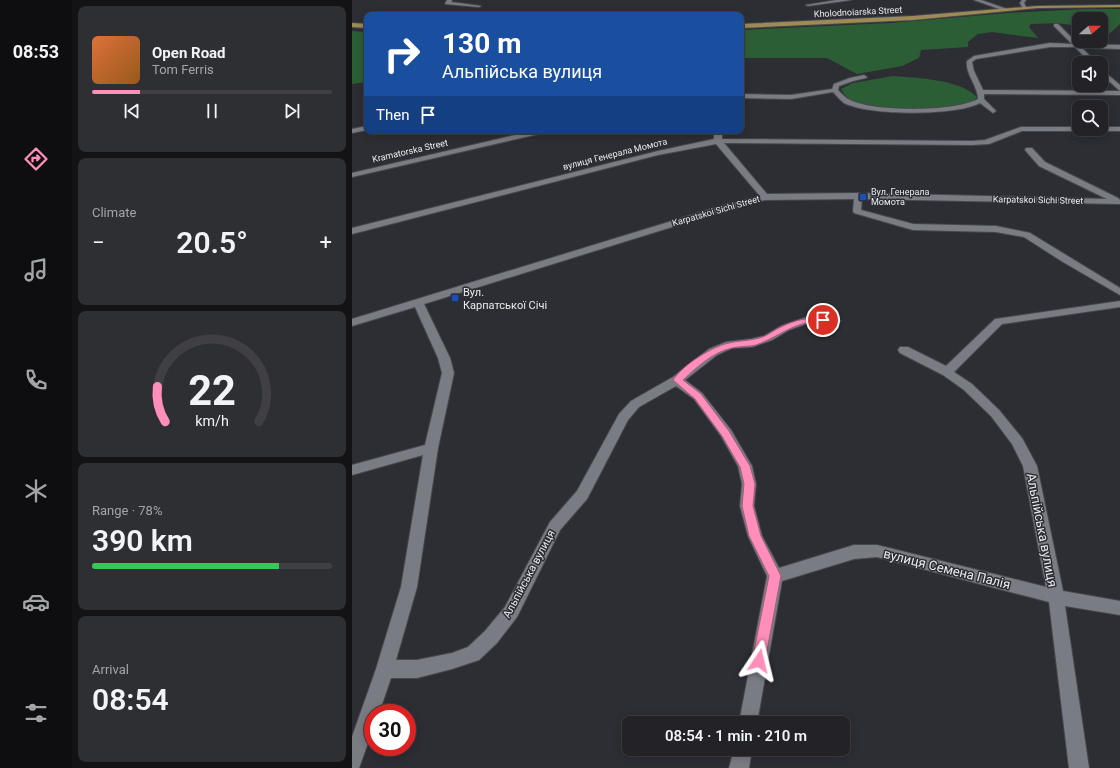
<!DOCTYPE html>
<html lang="en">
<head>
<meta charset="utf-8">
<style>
  body { margin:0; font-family:Roboto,sans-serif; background:#2e2f33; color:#f1f3f6; height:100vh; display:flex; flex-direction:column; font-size:15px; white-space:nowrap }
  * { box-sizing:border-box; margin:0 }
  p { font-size:13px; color:#a2a4a7 }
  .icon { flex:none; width:22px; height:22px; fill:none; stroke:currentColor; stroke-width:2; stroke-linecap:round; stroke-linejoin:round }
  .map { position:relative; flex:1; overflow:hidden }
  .sheet { display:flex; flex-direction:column; gap:6px; padding:6px; background:#131315; width:280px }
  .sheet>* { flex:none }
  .top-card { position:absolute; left:12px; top:12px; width:380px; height:122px; border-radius:8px; box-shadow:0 2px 10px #0003,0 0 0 1px #3f3f44; background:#1a4fa0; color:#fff; overflow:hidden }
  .needle { width:26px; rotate:70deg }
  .buttons { position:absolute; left:720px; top:12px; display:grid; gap:8px }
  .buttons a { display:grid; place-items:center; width:36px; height:36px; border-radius:8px; background:#222227; box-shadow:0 2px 10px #0003,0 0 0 1px #3f3f44; font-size:20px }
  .speed { position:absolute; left:12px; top:704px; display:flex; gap:8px; font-size:20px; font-weight:700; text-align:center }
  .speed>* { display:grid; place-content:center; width:52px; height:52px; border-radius:50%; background:#222227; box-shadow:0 2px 10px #0003,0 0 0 1px #3f3f44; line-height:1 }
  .speed .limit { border:6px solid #d22; background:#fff; color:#111 }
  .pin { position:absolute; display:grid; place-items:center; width:34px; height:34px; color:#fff; margin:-17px; border:2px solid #fff; border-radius:50%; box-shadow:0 1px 4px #0007 }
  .me { position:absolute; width:44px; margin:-22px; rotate:10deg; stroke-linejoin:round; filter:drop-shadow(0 0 3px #0008) }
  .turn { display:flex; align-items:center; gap:14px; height:84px; padding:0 12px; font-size:18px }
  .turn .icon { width:52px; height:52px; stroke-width:2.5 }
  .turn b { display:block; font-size:28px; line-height:34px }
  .then { display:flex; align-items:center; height:38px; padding:0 12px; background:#0003; gap:8px; font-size:15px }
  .big { font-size:30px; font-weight:600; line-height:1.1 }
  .sheet .tile { flex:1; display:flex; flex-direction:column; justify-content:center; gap:6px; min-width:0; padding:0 14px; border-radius:8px; background:#2e2f33 }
  .sheet .dial { align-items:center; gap:0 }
  .dial svg { height:104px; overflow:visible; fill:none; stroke:#3f3f44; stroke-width:7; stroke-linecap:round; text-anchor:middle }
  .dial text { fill:#f1f3f6; stroke:none }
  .song { display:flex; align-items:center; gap:12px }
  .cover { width:48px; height:48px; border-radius:6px; background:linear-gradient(135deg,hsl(20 70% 55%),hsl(30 70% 35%)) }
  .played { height:4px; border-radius:2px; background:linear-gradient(90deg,#ff8eba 20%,#3f3f44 20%) }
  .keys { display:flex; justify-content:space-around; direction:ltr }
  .heat { display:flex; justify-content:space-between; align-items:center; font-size:22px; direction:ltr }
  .charge { height:6px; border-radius:3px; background:linear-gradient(90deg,#34c759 78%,#3f3f44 0) }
  .trip { position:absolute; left:270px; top:716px; width:228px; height:40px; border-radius:8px; background:#222227; box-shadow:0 2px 10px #0003,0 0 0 1px #3f3f44; font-weight:600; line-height:40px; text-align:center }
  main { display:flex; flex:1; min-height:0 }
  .tab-bar { display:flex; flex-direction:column; width:72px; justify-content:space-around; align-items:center; background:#0e0e10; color:#a2a4a7 }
  .tab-bar .icon { width:28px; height:28px }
  .tab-bar .on { color:#ff8eba }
  .tab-bar b { font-size:18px; color:#f1f3f6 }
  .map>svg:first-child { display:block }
  .green { fill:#2c5e36 }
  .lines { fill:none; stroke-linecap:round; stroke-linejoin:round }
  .minor-casing { stroke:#48494e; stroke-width:2 }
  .major-casing { stroke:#48494e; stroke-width:2 }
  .minor { fill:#7a7c83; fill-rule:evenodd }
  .major { fill:#9d8a54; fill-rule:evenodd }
  .route { fill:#ff8eba; stroke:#a65c79 }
  .transit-dot { fill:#1a4fb4; stroke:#2d2e34; stroke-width:1.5 }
  .labels { text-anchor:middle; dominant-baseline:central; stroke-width:3; stroke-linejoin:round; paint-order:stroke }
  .far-street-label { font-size:9px; fill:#e9eaee; stroke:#2d2e34 }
  .far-poi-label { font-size:9px; fill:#e9eaee; stroke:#2d2e34; text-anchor:start }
  .poi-label { font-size:11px; fill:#e9eaee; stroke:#2d2e34; text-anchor:start }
  .street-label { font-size:11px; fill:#e9eaee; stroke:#2d2e34 }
  .near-street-label { font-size:13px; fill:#e9eaee; stroke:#2d2e34 }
</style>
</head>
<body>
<main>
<nav class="tab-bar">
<b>08:53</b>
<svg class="icon on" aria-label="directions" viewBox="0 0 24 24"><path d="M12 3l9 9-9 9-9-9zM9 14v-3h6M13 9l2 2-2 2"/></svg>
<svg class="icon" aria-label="music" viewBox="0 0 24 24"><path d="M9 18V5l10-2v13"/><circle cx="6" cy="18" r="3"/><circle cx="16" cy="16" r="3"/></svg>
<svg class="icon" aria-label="phone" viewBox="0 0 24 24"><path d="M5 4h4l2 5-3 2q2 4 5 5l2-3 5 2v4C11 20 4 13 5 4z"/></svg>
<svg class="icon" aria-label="climate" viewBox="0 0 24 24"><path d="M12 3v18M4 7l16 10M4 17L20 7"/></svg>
<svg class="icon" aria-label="car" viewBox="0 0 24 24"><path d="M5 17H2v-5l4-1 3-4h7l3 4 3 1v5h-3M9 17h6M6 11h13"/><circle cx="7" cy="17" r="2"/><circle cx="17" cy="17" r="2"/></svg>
<svg class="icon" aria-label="filters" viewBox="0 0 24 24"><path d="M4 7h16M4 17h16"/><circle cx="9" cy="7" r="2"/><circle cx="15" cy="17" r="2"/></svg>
</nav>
<section class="sheet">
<div class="tile">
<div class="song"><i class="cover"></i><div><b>Open Road</b><p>Tom Ferris</p></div></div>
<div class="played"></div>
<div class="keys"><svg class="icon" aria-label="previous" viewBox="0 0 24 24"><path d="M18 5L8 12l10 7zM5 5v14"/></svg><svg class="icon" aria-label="pause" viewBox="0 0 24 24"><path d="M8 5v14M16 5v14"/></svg><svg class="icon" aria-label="next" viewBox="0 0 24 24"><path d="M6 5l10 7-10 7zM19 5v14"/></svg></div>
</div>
<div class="tile"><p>Climate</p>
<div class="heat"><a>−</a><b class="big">20.5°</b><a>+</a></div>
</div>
<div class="tile dial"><svg viewBox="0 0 100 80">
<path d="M14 69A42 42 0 1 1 86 69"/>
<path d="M14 69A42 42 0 0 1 8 42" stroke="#ff8eba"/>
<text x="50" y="56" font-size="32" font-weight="700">22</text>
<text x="50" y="72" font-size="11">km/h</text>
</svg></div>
<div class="tile"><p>Range · 78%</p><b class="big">390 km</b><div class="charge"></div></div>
<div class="tile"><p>Arrival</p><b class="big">08:54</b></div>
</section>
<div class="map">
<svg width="768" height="768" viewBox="0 0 768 768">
  <rect width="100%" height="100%" fill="#2d2e34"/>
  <!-- green -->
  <g class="green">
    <polygon points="734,9 768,9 768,24 757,34 750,35 749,19 727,19 727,26 705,23 679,24 677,27 686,38 640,32 626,34 616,42 616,47 569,50 567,58 550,66 505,74 475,58 389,58 389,30 539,23 656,13"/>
    <polygon points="0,31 15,32 15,82 0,84"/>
    <path d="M541,76C565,78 609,79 626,98C621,100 617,103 612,104C588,110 521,111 499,100C494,97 492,94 489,89L501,83Z"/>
  </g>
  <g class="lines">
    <!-- minor casing -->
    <g class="minor-casing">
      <g id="minor">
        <polygon points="95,0 100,0 99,2 129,6 127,7 93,4"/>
        <polygon points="485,0 499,0 456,6 454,5"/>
        <polygon points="622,0 629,0 658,10 653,11"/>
        <polygon points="670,0 674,0 672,3 675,9 671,9 668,3"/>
        <path d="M702,24H706L726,44L768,45V49L730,48L745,63H739L723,47H698L624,59L620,62L622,71L631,90L768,91V95L632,94V99L644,111L641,113L628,103C603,116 518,116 492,103C488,100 485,96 481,92L439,99L389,98V94L439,95L480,89L482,84L498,78L512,75L515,77L514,78L501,81L487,86L486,90C490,94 493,98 498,100C522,112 603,112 626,99C626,86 613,74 615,61L622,56L698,43L720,44L702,26Z"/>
        <polygon points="749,69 768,85 768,91 749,74"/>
        <polygon points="15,126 15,130 0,133 0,129"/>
        <polygon points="669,127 727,127 727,129 731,129 727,131 670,131 637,144 620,145 372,143 415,194 506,193 755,199 687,166 673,150 674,148 680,148 693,162 766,198 768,200 768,204 510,199 509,210 561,224 644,226 678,233 768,288 768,295 711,262 672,237 644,232 561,230 502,213 501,211 502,199 413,200 365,213 72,304 98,358 102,373 86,448 65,587 44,660 65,660 100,653 116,647 133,631 153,607 198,522 225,491 267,414 279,401 321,377 357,349 374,342 399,339 412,336 429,326 455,317 484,318 489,321 484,324 456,323 437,330 420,340 400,347 380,348 365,355 333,380 350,393 379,430 400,466 404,484 402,506 410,536 427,568 502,545 525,545 694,587 671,466 660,444 639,416 612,390 591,375 548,353 546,350 548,347 556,347 594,366 643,319 768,301 768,307 650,324 602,372 620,384 647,410 670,438 685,466 711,591 768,601 768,615 713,606 737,768 717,768 697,602 525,557 502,559 430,581 405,723 387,723 415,576 396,536 388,506 390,484 386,466 369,436 342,399 324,386 287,407 276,420 235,499 208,530 165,617 145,643 127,660 100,669 65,678 39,678 27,713 21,713 21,729 7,768 0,768 0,737 24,669 49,587 71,455 0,475 0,465 73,445 90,373 86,358 63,307 0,326 0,319 359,209 408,196 364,144 306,155 0,234 0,228 306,151 362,139 362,131 370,131 370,139 620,141 633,140"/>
        <polygon points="749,127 768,127 768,131 746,131 745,129 749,129"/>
        <polygon points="181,131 195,131 191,133 0,177 0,173"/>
        <polygon points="382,749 400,749 397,768 377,768"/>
      </g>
    </g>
    <!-- major casing -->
    <g class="major-casing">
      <g id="major">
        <polygon points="768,5 768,7 686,8 561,20 389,28 389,24 561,16 686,6"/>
        <polygon points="0,23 15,24 15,28 0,27"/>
      </g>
    </g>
    <!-- minor -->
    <use href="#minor" class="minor"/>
    <!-- major -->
    <use href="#major" class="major"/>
  </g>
  <!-- route -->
  <path class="route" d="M471,317L475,320L474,321C468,323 461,322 455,323C437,326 422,339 404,345C396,347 388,346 380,348C361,352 345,367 331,380L349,394L377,431L398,466L403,484L401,506L409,536L429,576L413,661L411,666L407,668L402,666L400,661L417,576L397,536L390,506L392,484L388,467L370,436L343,399L321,380C331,365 359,347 377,343C389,340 401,341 413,336C419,333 424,329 429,327C442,320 456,318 471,317Z"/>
  <!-- markers -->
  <g class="transit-dot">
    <rect x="507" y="193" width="8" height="8" rx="2"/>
    <rect x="99" y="294" width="8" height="8" rx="2"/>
  </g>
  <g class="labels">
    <!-- far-street labels -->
    <g class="far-street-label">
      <text transform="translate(506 12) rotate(-3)">Kholodnoiarska Street</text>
      <text transform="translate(58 151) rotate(-13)">Kramatorska Street</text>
      <text transform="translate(263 154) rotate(-14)">вулиця Генерала Момота</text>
      <text transform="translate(686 200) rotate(1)">Karpatskoi Sichi Street</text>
      <text transform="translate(364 211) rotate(-16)">Karpatskoi Sichi Street</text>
    </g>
    <!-- far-poi labels -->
    <g class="far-poi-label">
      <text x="519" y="192">Вул. Генерала<tspan x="519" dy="10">Момота</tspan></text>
    </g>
    <!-- poi labels -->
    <g class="poi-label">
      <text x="111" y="292">Вул.<tspan x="111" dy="13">Карпатської Січі</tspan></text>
    </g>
    <!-- street labels -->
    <g class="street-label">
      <text transform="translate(177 574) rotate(-62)">Альпійська вулиця</text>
    </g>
    <!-- near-street labels -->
    <g class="near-street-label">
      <text transform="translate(690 530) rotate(79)">Альпійська вулиця</text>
      <text transform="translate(595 569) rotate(14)">вулиця Семена Палія</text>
    </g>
  </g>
</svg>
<div class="buttons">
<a><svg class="needle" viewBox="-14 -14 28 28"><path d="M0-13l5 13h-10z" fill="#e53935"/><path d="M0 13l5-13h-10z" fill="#a2a4a7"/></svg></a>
<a><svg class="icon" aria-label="sound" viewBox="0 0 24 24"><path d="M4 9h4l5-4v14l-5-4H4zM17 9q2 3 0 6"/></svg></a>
<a><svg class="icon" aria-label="search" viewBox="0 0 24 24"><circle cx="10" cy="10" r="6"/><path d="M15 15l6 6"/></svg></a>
</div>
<div class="speed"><div class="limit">30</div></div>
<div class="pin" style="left:471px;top:320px;background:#d93025"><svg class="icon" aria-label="arrive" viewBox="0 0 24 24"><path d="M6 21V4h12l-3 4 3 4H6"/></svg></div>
<svg class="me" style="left:407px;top:661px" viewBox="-20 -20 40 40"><path d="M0-17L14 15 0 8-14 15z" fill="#ff8eba" stroke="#fff" stroke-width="4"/></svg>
<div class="trip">08:54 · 1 min · 210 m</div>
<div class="top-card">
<div class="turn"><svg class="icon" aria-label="right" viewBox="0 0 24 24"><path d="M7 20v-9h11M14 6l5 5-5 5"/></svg><div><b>130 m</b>Альпійська вулиця</div></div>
<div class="then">Then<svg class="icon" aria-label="arrive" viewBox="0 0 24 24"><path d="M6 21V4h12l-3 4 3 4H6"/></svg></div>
</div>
</div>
</main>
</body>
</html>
